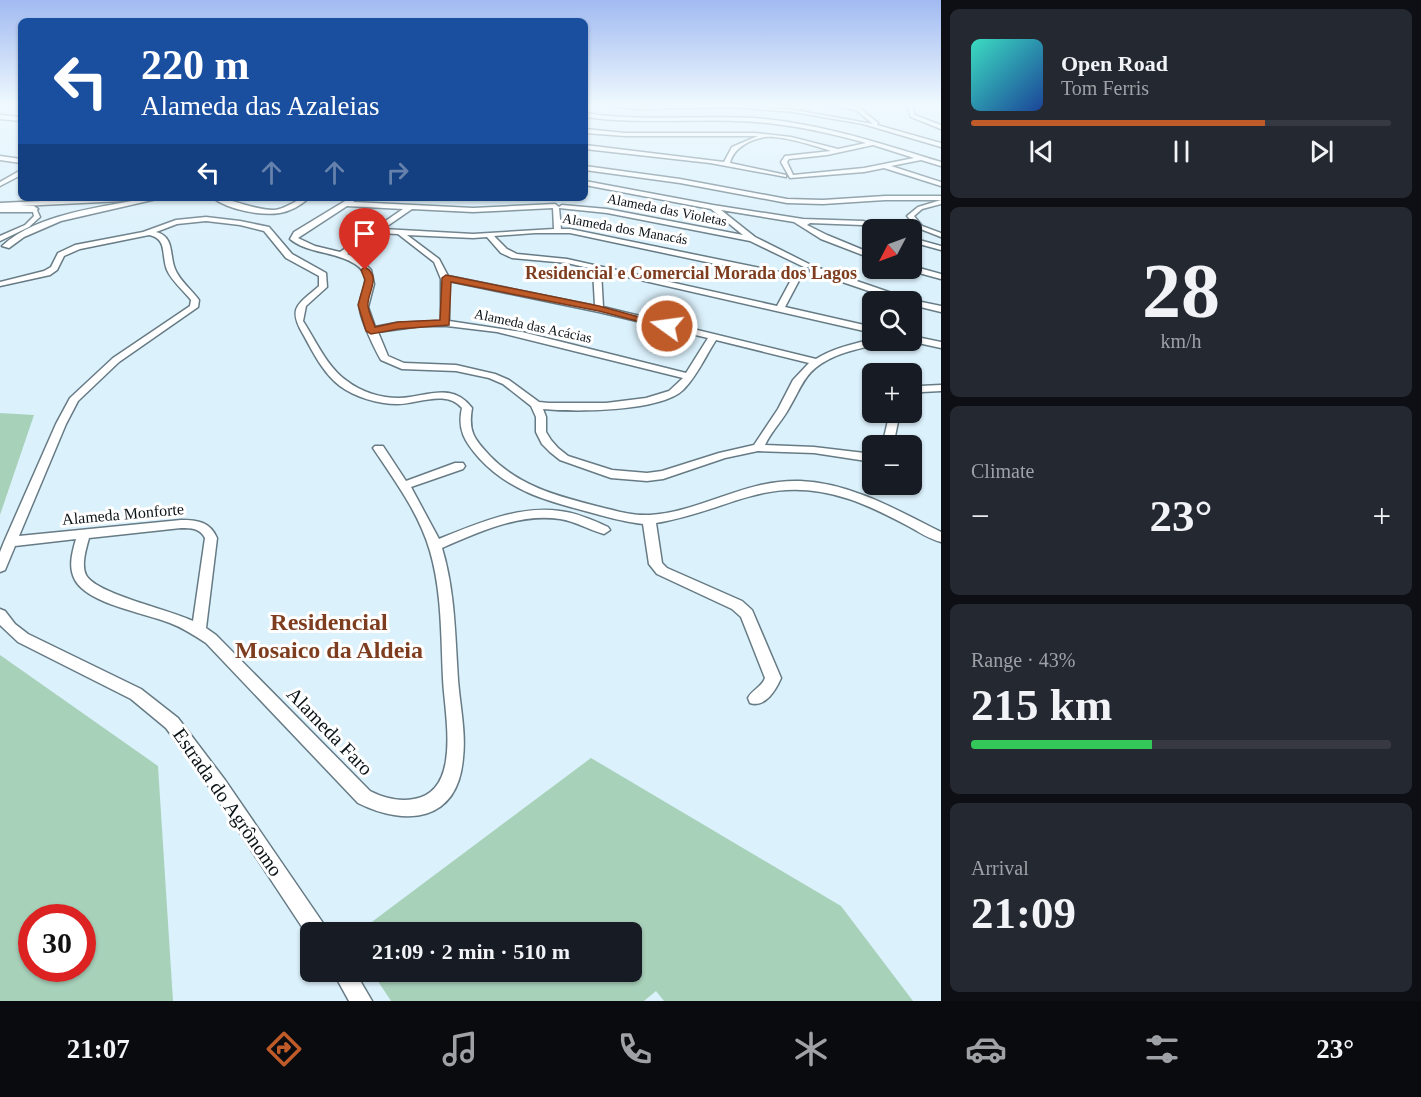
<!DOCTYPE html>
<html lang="en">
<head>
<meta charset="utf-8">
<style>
  body { margin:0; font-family:"Times New Roman",serif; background:#242831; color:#f1f3f6; height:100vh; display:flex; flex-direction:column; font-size:22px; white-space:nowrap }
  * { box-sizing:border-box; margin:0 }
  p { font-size:20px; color:#9ea1a6 }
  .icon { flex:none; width:33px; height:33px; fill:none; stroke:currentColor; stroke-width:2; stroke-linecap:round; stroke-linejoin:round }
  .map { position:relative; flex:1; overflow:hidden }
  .side { display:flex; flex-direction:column; gap:9px; padding:9px; background:#0d0f14; width:480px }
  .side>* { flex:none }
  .top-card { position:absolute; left:18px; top:18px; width:570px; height:183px; border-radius:9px; box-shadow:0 2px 4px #0004; background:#1a4fa0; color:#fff; overflow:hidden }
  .needle { width:39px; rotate:229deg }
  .tools { position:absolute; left:862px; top:219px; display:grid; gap:12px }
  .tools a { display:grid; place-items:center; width:60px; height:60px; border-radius:9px; background:#171b24; box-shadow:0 2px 4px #0004; font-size:30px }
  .speed { position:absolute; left:18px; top:904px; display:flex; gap:12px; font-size:30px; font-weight:700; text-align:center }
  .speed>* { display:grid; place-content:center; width:78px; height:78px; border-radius:50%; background:#171b24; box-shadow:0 2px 4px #0004; line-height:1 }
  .speed .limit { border:9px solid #d22; background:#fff; color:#111 }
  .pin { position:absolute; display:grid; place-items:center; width:51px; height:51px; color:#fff; margin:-62px -26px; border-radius:50% 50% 50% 0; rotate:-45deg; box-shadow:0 0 6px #0007 }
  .pin .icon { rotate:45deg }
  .me { position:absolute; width:66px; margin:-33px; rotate:284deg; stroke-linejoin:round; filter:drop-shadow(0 0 4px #0008) }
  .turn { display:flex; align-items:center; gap:21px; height:126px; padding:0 24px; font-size:27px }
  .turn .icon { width:78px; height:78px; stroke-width:2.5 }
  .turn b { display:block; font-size:42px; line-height:51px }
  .lanes { display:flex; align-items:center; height:57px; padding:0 24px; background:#0003; justify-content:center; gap:30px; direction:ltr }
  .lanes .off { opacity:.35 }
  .big { font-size:45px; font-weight:700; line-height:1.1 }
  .side .tile { flex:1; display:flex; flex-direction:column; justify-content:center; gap:9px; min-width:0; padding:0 21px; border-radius:9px; background:#242831 }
  .side .dial { align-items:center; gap:0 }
  .dial b { font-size:78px; line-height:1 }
  .song { display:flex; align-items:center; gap:18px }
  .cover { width:72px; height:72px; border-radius:9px; background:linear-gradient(135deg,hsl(170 70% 55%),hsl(220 70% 35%)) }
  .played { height:6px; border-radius:3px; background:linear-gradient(90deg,#bf5a29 70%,#363941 70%) }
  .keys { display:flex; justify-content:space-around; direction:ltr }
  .heat { display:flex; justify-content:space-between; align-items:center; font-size:33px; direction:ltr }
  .charge { height:9px; border-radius:4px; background:linear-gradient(90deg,#34c759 43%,#363941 0) }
  .trip { position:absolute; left:300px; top:922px; width:342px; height:60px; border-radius:9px; background:#171b24; box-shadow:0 2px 4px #0004; font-weight:700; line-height:60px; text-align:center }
  .menu { display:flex; height:96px; justify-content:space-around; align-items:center; background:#090b0e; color:#9ea1a6 }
  .menu .icon { width:42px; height:42px }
  .menu .active { color:#bf5a29 }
  .menu b { font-size:27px; color:#f1f3f6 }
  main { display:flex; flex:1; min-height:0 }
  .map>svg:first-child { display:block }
  .green { fill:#a8d1ba; fill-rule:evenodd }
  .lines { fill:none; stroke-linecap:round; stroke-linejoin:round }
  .minor-casing { stroke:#677b85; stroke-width:3 }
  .tertiary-casing { stroke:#677b85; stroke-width:3 }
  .minor { fill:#fff; fill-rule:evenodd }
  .tertiary { fill:#fff; fill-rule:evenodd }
  .route { fill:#bf5a29; stroke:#7c3a1b; stroke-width:1.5 }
  .labels { text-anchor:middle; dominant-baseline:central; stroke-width:6; stroke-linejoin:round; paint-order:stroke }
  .far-street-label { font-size:14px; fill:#0b1317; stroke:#fff }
  .street-label { font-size:16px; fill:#0b1317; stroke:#fff }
  .far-district-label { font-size:18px; font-weight:bold; fill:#7e3d1f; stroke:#fff }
  .near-street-label { font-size:20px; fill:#0b1317; stroke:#fff }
  .near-quarter-label { font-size:24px; font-weight:bold; fill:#7e3d1f; stroke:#fff }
</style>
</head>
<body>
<main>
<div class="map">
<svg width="941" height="1001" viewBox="0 0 941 1001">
  <rect width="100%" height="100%" fill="#dbf1fc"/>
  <!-- green -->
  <g class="green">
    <polygon points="0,413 34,415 0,515"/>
    <path d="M0,655L158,766L173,1001H0ZM32,918H82V969H32Z"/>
    <polygon points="591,758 841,906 913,1001 664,1001 656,991 644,1001 391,1001 372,972 632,972 632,933 357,933"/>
  </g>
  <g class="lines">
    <!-- minor casing -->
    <g class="minor-casing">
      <g id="minor">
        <polygon points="604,104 634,107 731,105 794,110 873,124 856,110 826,104 856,107 857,104 861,104 861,109 878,123 877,125 941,143 941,147 863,124 794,112 731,107 634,109"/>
        <polygon points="907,104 911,104 915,115 941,125 941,129 911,117"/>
        <path d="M585,113C641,122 698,115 754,118C819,123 880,143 941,162V166L921,160L891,166L941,182V186L884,168L864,172L790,178L781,162L785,156L831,151C816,146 780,135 765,137C751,139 733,148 730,163L786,175V177L710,163L585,149V145L724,162L732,147L758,136H625L585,133V129L625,133H755L791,137L838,149L866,143C823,131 780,122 736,121C685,119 635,124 585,117ZM873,145L914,158L864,168L793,175L787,162L789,159L827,155Z"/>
        <polygon points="0,115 21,117 21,121 0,119"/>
        <polygon points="0,156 21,159 21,163 0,160"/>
        <polygon points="585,166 680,179 787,199 823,200 885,196 941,196 941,200 885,200 823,204 787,203 680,183 585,170"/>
        <polygon points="21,170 21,175 0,186 0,182"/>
        <path d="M585,181L713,205L803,219L863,221L887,228L876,230L862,225L810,223L807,225L827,235L873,254V259L821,239L794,222L721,210L755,237L809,264L810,266L806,268L750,241L607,213L559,208L561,229H570L794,275L796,271H802L803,273L785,307L873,327V333L601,271L603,307L816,359C833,348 853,344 873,339V340H884C870,348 851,349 836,356C804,370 804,383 788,410C781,422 771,432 765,445L814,447L873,454V462L814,453L758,451L725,458L663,479L647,481L611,478L560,460L550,452L542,444L536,432V417L531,406L503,384L489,378L456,371L402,369L381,360C374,348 362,322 360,310C357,292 377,278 355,264C335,251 308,254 290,239L294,232L350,198H358L353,202L473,208L555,204L559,207L562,205L607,209L743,235L711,209L585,185ZM347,206L403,209L340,252L315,246L298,238ZM553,208L554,229L473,234L383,229L412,209L473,212ZM377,233L398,234L434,262L441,279V321L396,323L375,327L368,307L374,284L371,270L362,261L347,254ZM535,233H570L791,280L777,306L567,259L517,254L507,249L494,236ZM407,235L473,238L487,237L501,253L512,258L567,263L593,269L595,306L448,276L439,259ZM449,281L599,312L708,338L686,373L522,332L449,321ZM421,326H447L497,332L683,378L669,391L646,398L606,403H549L539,402L509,380L495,374L456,365L404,363L388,356L378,332ZM716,340L809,363L793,380L778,409L754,445L719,453L662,471L647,473L612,470L568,456L558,448L551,440L546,432V417L543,409C574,412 660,412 683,390C697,376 705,357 716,340Z"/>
        <polygon points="103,198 126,199 123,201 0,207 0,203"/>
        <path d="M148,198H161L61,221L24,237L9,248L2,246C38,213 103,207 148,198Z"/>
        <path d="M213,198C232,198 252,210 274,210C287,209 296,198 309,198C301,205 291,211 280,213C261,216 229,210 213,198Z"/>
        <polygon points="941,200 941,204 922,209 914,216 922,226 941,233 941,237 918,228 907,216 918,207"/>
        <polygon points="32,208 36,208 40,217 29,227 0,241 0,236 25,225 34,216"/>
        <path d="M206,217L240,221L269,227L292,254L326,273L327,287L306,306L303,321C316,341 327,367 347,381C361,392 381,398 399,398C426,397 452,381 472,408C468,432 474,439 490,456C519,486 557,496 596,506C613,510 631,516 650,515C701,512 745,479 800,481C851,483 897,510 941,532V542C929,539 919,532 908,526C889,516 870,506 849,499C767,472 730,511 656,523L662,563L667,568L742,601L752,610L781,678C776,690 765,708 750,703L748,698C752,690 762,687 765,678L741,617L732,609L657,574L649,564L643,524C625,522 607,517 589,512C547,501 509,491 479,458C465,442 457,430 462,408C446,389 418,404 397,404C378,404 355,397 340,386C323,373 313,352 303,334C287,307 299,304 319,286V276L286,258L264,231L240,225L206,221L177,224L156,232C175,237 169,255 175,269C179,280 192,290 199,300L198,307L119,362L78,401L66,424L19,536L181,520C198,520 210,522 217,538L206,628L216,635L370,791C384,798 399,802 414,799C463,791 444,712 443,678C441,636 442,592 430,551C419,513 395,481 373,448L375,446H383L406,481L455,463H463L465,466L463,469L411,487L439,539C476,524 519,505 560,511C577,513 593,520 608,527L610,530L604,534C589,530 575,521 560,519C519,513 479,532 442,548C455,591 455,635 458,680C460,706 466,732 463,758C458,822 406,827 358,803L206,643C194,635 183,628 170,623C145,613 88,604 75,580C68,567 72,553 76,539L15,546L5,570L0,572V552L4,542L56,424L70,398L113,358L190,306L191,300C184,291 171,280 167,270C161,255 168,239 149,235L80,249L64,256L57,270L50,275L0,286V282L44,271L51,267L58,253L75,245L143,232L176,220ZM181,528C191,528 200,528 205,538L193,621C171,610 96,594 86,575C81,565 86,549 89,538Z"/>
        <polygon points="912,238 941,246 941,250 912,242"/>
        <polygon points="912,266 941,274 941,279 908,270 912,268"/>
        <polygon points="810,267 816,267 912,300 941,306 941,312 912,305 912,302 901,302 810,271"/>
        <polygon points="912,336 941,342 941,348 909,341 912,340"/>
        <polygon points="941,385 941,391 922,392 912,396 912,389 920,386"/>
        <polygon points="890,412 900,412 893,446 882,446"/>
        <polygon points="0,609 5,611 15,624 28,634 141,689 178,718 225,780 325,926 328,933 310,933 310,939 213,792 166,728 131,699 18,642 0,625"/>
        <polygon points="333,972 355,972 372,1001 349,1001"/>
      </g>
    </g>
    <!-- tertiary casing -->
    <g class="tertiary-casing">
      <polygon id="tertiary" points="0,206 34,206 38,209 34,212 0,212"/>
    </g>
    <!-- minor -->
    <use href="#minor" class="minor"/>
    <!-- tertiary -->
    <use href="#tertiary" class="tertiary"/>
  </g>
  <!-- sky -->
  <linearGradient id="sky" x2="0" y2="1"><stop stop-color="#a1baf1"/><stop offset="0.43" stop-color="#eff9fe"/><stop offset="1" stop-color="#eff9fe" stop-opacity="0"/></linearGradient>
  <rect width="941" height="244" fill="url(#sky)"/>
  <!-- route -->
  <path class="route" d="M365,267C381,276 369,290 368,303C367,310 373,320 375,327L398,322L440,320L442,278L446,275L599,306L672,326L667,329L599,311L451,282L449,325L398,329L371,334L366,331L358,305L365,280L361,270Z"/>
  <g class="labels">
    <!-- far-street labels -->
    <g class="far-street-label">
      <text transform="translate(667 210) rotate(11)">Alameda das Violetas</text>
      <text transform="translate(625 229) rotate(10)">Alameda dos Manacás</text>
      <text transform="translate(533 326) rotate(12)">Alameda das Acácias</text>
    </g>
    <!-- street labels -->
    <g class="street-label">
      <text transform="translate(123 514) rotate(-5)">Alameda Monforte</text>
    </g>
    <!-- far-district labels -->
    <g class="far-district-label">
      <text x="691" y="273">Residencial e Comercial Morada dos Lagos</text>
    </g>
    <!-- near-street labels -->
    <g class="near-street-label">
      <text transform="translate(330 731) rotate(46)">Alameda Faro</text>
      <text transform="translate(228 802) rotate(55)">Estrada do Agrônomo</text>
    </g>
    <!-- near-quarter labels -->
    <g class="near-quarter-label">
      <text x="329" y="622">Residencial<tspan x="329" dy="28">Mosaico da Aldeia</tspan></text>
    </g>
  </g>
</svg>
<div class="tools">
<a><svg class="needle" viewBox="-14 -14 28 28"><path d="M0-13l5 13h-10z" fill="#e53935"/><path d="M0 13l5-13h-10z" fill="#9ea1a6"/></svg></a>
<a><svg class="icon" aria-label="search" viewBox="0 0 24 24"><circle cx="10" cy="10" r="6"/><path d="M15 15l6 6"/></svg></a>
<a>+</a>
<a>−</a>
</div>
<div class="speed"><div class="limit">30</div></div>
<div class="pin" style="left:365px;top:270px;background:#d93025"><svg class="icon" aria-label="arrive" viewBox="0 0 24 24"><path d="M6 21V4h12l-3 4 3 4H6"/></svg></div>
<svg class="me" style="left:667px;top:326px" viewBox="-20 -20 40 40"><circle r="17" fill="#bf5a29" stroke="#fff" stroke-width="3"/><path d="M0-11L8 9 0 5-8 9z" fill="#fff"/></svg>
<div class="trip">21:09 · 2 min · 510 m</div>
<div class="top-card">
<div class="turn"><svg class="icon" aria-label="left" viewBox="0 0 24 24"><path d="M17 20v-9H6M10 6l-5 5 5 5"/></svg><div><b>220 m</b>Alameda das Azaleias</div></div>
<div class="lanes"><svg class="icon" aria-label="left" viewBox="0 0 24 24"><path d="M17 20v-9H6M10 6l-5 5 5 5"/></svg><svg class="icon off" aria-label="ahead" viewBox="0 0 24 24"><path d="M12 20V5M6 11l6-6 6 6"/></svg><svg class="icon off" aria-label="ahead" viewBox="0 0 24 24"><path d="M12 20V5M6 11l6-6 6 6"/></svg><svg class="icon off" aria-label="right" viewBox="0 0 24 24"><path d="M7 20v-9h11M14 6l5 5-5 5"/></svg></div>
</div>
</div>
<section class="side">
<div class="tile">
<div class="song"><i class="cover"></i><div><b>Open Road</b><p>Tom Ferris</p></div></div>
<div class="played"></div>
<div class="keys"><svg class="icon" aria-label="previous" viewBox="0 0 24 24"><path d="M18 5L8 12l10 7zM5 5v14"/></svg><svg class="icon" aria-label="pause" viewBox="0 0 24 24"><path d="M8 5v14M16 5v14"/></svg><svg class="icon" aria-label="next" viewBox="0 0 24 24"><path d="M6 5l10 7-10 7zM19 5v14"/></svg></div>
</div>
<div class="tile dial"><b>28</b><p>km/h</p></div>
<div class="tile"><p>Climate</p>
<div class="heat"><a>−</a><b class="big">23°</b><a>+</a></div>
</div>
<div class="tile"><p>Range · 43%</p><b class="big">215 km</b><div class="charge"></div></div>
<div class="tile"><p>Arrival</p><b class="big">21:09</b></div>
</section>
</main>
<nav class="menu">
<b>21:07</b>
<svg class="icon active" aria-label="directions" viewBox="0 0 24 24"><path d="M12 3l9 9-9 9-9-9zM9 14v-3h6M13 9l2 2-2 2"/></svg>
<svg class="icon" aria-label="music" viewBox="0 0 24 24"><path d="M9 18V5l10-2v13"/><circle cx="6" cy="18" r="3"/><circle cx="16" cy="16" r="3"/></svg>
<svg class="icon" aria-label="phone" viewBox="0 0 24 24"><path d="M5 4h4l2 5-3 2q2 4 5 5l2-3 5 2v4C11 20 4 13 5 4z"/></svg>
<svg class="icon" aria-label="climate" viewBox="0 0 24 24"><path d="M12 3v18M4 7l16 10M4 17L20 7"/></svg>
<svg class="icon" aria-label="car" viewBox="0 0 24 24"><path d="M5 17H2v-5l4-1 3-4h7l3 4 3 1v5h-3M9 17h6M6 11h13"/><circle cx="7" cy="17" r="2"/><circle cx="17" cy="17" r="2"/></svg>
<svg class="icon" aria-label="filters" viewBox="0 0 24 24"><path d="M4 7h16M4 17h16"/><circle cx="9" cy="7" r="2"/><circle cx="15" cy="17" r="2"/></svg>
<b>23°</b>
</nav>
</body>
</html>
